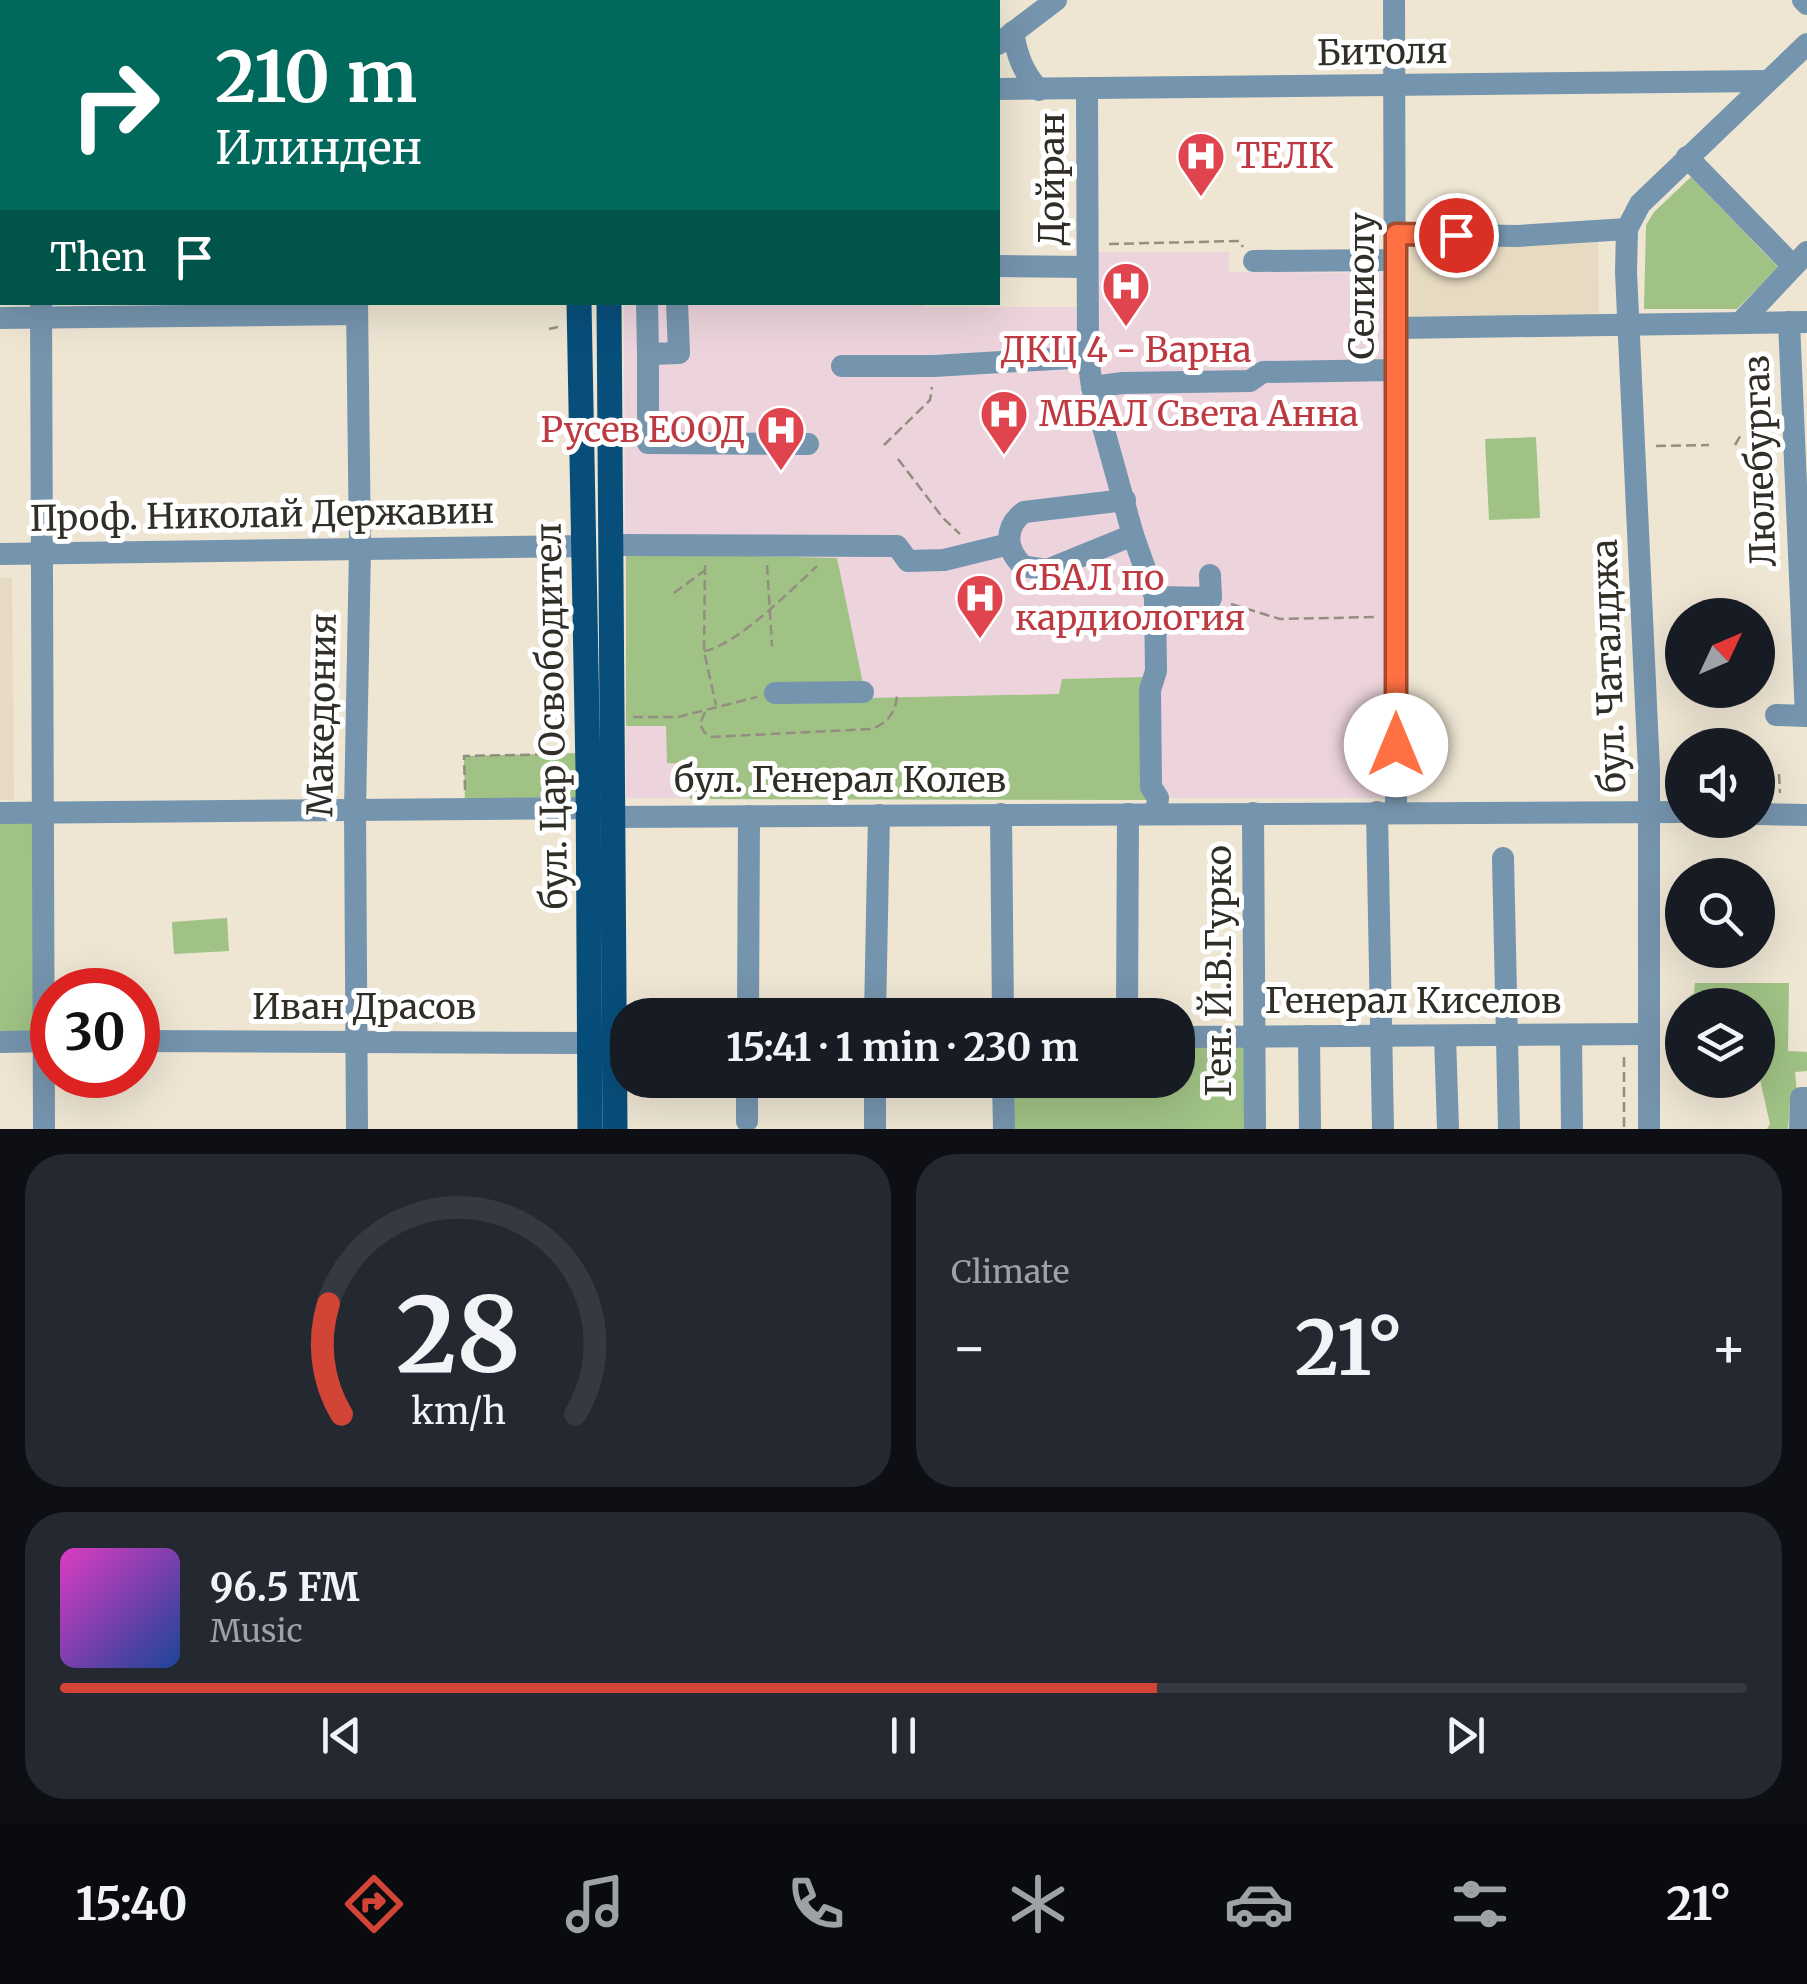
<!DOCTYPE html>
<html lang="en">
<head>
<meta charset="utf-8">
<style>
  body { margin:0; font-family:Merriweather,serif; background:#242831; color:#f1f3f6; height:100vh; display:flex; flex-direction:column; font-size:38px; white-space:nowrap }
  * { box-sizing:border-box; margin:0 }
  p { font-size:32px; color:#9ea1a6 }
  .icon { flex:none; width:55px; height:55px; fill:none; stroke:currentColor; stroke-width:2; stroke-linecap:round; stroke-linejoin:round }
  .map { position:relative; height:1129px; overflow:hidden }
  .details { display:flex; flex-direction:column; gap:25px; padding:25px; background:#0d0f14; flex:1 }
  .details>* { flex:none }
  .top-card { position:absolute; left:0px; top:0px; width:1000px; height:305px; box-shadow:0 10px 40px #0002; background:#00695c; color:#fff; overflow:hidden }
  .needle { width:65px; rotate:46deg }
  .fabs { position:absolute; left:1665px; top:598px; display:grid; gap:20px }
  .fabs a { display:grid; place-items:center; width:110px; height:110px; border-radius:50%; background:#171b24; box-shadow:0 10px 40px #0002; font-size:50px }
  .speed { position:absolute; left:30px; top:968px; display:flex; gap:20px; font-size:50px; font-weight:700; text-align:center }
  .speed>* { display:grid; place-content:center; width:130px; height:130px; border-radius:50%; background:#171b24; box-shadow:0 10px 40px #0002; line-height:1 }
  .speed .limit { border:15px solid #d22; background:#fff; color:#111 }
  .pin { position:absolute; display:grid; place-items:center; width:85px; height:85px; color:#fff; margin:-42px; border:5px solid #fff; border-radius:50%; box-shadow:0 2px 10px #0007 }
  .me { position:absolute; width:110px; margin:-55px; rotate:0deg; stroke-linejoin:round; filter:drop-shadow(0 0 8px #0008) }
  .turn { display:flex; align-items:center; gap:35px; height:210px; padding:0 50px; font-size:45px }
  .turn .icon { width:130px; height:130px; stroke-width:2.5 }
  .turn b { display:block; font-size:70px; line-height:85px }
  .then { display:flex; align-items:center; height:95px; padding:0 50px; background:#0003; gap:20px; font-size:38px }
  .big { font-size:75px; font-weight:700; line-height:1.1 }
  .details .tile { flex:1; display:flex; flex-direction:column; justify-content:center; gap:15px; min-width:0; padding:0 35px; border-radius:40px; background:#242831 }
  .details .dial { align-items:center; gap:0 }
  .dial svg { height:260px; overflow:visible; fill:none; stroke:#363941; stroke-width:7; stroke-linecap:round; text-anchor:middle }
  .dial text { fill:#f1f3f6; stroke:none }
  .song { display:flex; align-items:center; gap:30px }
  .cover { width:120px; height:120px; border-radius:15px; background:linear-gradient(135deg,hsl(310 70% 55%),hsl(220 70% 35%)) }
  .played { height:10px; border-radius:5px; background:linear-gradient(90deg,#d24536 65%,#363941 65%) }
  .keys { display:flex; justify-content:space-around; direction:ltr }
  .heat { display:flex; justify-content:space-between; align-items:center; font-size:55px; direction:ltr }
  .details .tiles { flex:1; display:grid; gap:25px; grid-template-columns:1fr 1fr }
  .tile:last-child { grid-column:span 2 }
  .trip { position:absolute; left:610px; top:998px; width:585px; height:100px; border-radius:40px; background:#171b24; box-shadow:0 10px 40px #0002; font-weight:700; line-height:100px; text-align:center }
  .dock { display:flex; height:160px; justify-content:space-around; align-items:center; background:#090b0e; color:#9ea1a6 }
  .dock .icon { width:70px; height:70px }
  .dock .selected { color:#d24536 }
  .dock b { font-size:45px; color:#f1f3f6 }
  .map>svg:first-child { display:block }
  .built { fill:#e7dac2 }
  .medical { fill:#edd4dc }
  .green { fill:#a0c285 }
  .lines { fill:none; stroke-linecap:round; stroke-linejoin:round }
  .path { stroke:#948e81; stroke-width:2.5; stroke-dasharray:10 5; stroke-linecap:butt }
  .minor { stroke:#7594ad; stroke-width:22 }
  .major { stroke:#084e7b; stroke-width:25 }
  .route-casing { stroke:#a6492c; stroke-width:25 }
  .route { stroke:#ff7043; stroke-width:18 }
  .labels { text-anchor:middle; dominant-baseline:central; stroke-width:10; stroke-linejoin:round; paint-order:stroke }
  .street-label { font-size:35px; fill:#312d27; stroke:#fff }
  .health-label { font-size:35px; fill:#be3a42; stroke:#fff; text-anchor:start }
</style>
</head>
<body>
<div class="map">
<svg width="1807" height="1129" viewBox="0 0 1807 1129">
  <rect width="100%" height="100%" fill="#eee5d3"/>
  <!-- built -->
  <g class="built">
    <polygon points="1598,242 1599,317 1410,318 1410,244"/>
    <polygon points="0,578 12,578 14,800 0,800"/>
  </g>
  <!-- medical -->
  <polygon class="medical" points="1093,252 1229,252 1229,272 1383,273 1383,798 626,798 624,303 923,302 924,307 1093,307"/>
  <!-- green -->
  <g class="green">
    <polygon points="1691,177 1778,267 1737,309 1644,309 1646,225 1654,212"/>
    <polygon points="1536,437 1540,518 1489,520 1485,439"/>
    <polygon points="626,553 837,558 866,698 1059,694 1062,679 1145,677 1146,800 690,799 690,764 667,763 666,726 626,726"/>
    <polygon points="580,753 580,802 465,803 464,756"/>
    <rect x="0" y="821" width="37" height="214"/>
    <polygon points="227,918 229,951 174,954 172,922"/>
    <polygon points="1695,983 1789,983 1788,1051 1807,1052 1807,1071 1795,1072 1797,1092 1790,1100 1788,1129 1767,1129 1770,1124 1758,1071 1758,1005 1687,1005 1686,999 1694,993"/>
    <polygon points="1178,1045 1246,1046 1247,1129 1012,1129 1012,1080 1178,1080"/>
  </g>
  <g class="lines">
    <!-- path -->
    <g class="path">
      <polyline points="1109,244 1239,241 1243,247"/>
      <polyline points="549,329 558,327"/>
      <polyline points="884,445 930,400 932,387"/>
      <polyline points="1735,445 1742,433"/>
      <polyline points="1656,446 1709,445"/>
      <polyline points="898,459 943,518 960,534"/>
      <polyline points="705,565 704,651 716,705"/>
      <polyline points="767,565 772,646"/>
      <polyline points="674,593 704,571"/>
      <polyline points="1231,604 1280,619 1376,617"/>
      <path d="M704,651C736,646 792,589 817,566"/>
      <path d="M705,712L700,724L704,732L712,737L872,729C889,722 897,711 897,692"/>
      <polyline points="633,717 678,717 757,697"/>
      <polyline points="1779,774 1780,793"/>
      <polyline points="465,790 464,756 566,754"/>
      <polyline points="1624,1057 1624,1129"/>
    </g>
    <!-- minor -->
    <g class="minor">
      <polyline points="40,0 40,2"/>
      <polyline points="783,0 783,2"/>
      <polyline points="1394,0 1396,812"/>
      <polyline points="1803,0 1807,4"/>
      <polyline points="350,2 350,0"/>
      <path d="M1013,32C1017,56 1023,72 1039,90"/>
      <polyline points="998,44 1056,0"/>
      <polyline points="998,89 1767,81"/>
      <polyline points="1087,90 1088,357 1092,387 1133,535 1155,597 1156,671 1150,690 1151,787 1158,798 1156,813"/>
      <polyline points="1687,157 1793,266"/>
      <polyline points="0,189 2,189"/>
      <polyline points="1396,234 1517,236 1627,229"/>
      <polyline points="1254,261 1397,260"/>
      <polyline points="998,266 1087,267"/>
      <polyline points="41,302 44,1129"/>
      <polyline points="357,302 360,549 355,810 357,1129"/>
      <polyline points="647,302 648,354 679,353 677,302"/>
      <polyline points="0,318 357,314"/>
      <polyline points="1789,322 1806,716"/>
      <polyline points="1740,323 1807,252"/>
      <polyline points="1397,328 1807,322"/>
      <polyline points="648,354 648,443 808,444"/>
      <polyline points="842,366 934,366 1088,357"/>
      <polyline points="1092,387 1123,383 1250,381 1263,372 1397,370"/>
      <path d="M1125,500L1024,512C1004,527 1005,549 1023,566L1047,570L1133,535"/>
      <polyline points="611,545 897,546 908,561 944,560 1009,544"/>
      <polyline points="0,554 585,546"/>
      <polyline points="1155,597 1211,598 1210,575"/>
      <polyline points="775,693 863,692"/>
      <polyline points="1776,715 1807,716"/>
      <polyline points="1377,812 1383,1129"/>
      <polyline points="0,813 588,808 612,817 1682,812"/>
      <polyline points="1253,813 1255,1129"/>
      <polyline points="1001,814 1003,1015"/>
      <polyline points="1758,814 1807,815"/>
      <polyline points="1503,858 1509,1129"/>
      <polyline points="748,1015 749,816"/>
      <polyline points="875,1015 879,815"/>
      <polyline points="1127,1015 1128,814"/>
      <polyline points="1309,1036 1310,1129"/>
      <polyline points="1445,1036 1448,1129"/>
      <polyline points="1571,1036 1572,1129"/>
      <polyline points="1178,1037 1649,1034"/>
      <polyline points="138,1041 590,1043"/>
      <polyline points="0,1042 52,1041"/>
      <polyline points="875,1080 875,1129"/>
      <polyline points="1003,1080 1004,1129"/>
      <polyline points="747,1121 747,1080"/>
      <polyline points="1649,1129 1649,769 1626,272 1627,229 1640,204 1807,44"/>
      <polyline points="1800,1129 1801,1098 1807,1098"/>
    </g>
    <!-- major -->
    <g class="major">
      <polyline points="579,0 579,2"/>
      <polyline points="610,2 610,0"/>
      <polyline points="0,52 2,52"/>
      <polyline points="0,91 2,91"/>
      <polyline points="579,302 588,770 590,1129"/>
      <polyline points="609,302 615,1129"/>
    </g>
  </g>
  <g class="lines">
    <!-- route casing -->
    <g class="route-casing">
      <polyline id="route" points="1396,745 1396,234 1456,235"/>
    </g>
    <!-- route -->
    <use href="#route" class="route"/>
  </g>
  <!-- icons -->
  <defs>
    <g id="hospital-pin" transform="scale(2.5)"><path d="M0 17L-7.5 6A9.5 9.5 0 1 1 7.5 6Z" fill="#e0444e" stroke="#fff"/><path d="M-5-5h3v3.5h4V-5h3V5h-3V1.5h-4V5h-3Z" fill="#fff"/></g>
  </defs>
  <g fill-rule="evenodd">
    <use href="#hospital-pin" x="1201" y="156"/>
    <use href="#hospital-pin" x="1126" y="286"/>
    <use href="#hospital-pin" x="1004" y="414"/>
    <use href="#hospital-pin" x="781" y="430"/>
    <use href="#hospital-pin" x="980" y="598"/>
  </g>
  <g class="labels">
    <!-- street labels -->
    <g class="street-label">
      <text transform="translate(1382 52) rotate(-1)">Битоля</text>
      <text transform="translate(1052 179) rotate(-90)">Дойран</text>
      <text transform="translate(1362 286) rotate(-90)">Селиолу</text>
      <text transform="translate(1760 461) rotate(-92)">Люлебургаз</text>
      <text transform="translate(262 515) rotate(-1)">Проф. Николай Державин</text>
      <text transform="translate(1609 666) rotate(-92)">бул. Чаталджа</text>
      <text transform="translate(322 715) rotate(-89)">Македония</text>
      <text transform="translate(552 716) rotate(-91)">бул. Цар Освободител</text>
      <text x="840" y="780">бул. Генерал Колев</text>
      <text transform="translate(1219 971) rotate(-90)">Ген. Й.В.Гурко</text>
      <text x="1413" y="1001">Генерал Киселов</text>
      <text x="364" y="1007">Иван Драсов</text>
    </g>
    <!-- health labels -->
    <g class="health-label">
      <text x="1236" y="156">ТЕЛК</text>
      <text x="1126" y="350" text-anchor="middle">ДКЦ 4 - Варна</text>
      <text x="1039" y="414">МБАЛ Света Анна</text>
      <text x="746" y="430" text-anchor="end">Русев ЕООД</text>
      <text x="1015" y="578">СБАЛ по<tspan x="1015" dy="40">кардиология</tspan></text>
    </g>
  </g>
</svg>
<div class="fabs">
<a><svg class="needle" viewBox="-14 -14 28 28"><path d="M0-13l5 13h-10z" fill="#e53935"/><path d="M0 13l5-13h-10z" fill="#9ea1a6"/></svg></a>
<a><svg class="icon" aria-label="sound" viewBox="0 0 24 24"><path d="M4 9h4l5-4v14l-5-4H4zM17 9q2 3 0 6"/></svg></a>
<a><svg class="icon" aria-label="search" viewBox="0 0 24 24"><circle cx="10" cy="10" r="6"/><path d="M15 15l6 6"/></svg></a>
<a><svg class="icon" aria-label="layers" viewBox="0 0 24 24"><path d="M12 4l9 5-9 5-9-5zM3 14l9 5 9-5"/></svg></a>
</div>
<div class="speed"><div class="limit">30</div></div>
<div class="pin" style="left:1456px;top:235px;background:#d93025"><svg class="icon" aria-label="arrive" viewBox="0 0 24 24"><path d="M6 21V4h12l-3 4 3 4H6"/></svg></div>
<svg class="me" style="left:1396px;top:745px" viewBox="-20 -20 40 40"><circle r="19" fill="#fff"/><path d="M0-13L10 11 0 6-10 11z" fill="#ff7043"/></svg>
<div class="trip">15:41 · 1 min · 230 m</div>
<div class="top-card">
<div class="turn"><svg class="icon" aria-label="right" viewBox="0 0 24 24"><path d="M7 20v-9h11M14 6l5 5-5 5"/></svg><div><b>210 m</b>Илинден</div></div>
<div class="then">Then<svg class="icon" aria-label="arrive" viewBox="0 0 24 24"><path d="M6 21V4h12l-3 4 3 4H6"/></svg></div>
</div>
</div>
<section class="details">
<div class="tiles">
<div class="tile dial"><svg viewBox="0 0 100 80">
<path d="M14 69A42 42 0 1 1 86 69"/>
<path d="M14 69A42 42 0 0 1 10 35" stroke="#d24536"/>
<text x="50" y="56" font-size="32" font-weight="700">28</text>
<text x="50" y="72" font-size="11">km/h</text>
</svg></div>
<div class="tile"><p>Climate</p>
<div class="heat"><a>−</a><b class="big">21°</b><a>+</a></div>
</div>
<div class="tile">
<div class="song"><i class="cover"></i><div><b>96.5 FM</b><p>Music</p></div></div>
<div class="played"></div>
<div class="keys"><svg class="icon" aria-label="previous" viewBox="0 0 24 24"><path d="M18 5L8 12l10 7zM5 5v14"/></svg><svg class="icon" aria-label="pause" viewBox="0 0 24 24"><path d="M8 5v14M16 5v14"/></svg><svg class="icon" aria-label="next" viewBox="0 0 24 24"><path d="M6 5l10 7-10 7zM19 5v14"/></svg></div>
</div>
</div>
</section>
<nav class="dock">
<b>15:40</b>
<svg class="icon selected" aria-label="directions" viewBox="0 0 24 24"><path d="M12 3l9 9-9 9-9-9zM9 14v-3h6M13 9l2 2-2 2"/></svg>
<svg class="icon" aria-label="music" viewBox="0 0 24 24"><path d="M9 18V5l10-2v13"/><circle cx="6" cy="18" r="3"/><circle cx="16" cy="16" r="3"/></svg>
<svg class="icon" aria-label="phone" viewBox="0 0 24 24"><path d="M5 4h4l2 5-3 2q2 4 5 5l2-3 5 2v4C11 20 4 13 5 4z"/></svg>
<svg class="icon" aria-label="climate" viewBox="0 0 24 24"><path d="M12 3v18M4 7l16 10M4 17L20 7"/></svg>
<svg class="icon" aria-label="car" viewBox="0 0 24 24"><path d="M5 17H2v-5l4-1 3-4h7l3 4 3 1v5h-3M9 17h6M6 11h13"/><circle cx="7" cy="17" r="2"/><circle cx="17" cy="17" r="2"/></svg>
<svg class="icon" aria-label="filters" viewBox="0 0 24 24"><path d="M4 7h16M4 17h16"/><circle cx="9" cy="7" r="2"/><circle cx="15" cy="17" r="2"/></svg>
<b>21°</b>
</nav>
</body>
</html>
